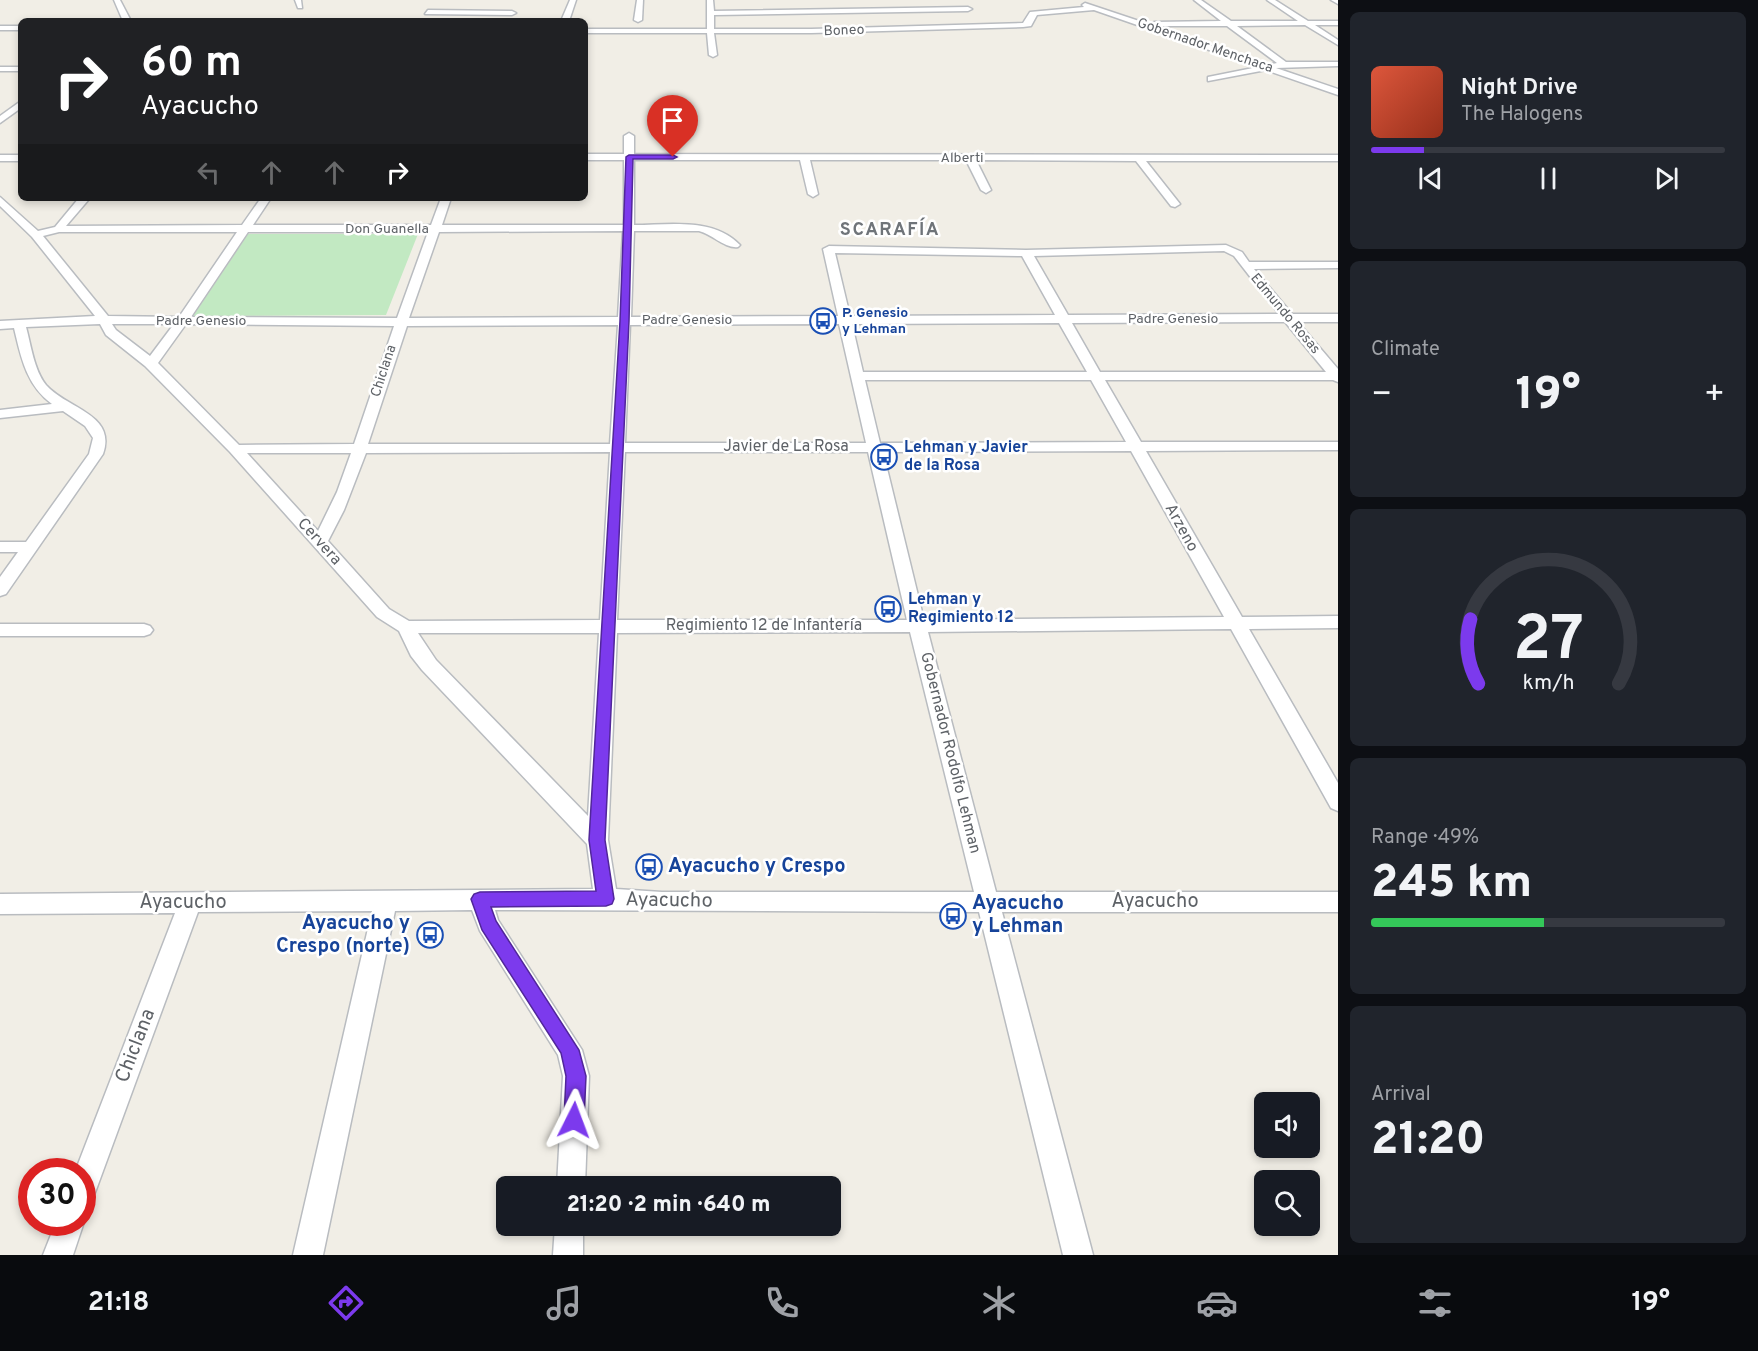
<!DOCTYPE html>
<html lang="en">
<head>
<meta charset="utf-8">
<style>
  body { margin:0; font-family:Overpass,sans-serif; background:#20242c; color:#f1f3f6; height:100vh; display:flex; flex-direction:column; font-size:22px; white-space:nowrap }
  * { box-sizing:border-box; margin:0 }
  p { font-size:20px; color:#9ea1a6 }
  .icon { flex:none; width:33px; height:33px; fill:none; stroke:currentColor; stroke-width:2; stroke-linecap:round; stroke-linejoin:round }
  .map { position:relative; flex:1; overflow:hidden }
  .side { display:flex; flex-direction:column; gap:12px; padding:12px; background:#0d0f14; width:420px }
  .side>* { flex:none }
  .banner { position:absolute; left:18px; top:18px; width:570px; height:183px; border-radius:9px; box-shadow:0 3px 9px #0003; background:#202124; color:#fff; overflow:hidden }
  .controls { position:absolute; left:1254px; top:1092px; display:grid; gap:12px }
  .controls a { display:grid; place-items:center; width:66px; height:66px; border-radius:9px; background:#171b24; box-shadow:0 3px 9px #0003; font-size:30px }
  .speed { position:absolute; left:18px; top:1158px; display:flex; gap:12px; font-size:30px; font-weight:700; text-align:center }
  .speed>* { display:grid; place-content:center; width:78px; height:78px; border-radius:50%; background:#171b24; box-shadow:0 3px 9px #0003; line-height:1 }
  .speed .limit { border:9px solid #d22; background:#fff; color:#111 }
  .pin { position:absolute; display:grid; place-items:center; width:51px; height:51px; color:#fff; margin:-62px -26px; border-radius:50% 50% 50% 0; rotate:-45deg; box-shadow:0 0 6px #0007 }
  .pin .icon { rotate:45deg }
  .me { position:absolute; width:66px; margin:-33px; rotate:3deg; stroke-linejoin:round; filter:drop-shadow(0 0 4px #0008) }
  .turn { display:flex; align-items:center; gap:21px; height:126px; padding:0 24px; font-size:27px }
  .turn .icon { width:78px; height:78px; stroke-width:2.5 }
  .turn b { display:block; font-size:42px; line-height:51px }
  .lanes { display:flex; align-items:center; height:57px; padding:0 24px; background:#0003; justify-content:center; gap:30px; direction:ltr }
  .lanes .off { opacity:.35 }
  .big { font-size:45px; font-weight:800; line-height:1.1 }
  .side .card { flex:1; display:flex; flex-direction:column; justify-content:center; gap:9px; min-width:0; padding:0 21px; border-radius:9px; background:#20242c }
  .side .dial { align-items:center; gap:0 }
  .dial svg { height:156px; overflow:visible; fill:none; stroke:#363941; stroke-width:7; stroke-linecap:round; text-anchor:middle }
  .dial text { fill:#f1f3f6; stroke:none }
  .song { display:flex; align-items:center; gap:18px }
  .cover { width:72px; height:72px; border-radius:9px; background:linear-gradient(135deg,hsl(10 70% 55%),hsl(10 70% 35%)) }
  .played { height:6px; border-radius:3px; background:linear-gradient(90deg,#7c3aed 15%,#363941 15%) }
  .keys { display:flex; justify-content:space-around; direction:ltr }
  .heat { display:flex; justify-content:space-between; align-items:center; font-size:33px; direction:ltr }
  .charge { height:9px; border-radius:4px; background:linear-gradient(90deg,#34c759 49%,#363941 0) }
  .trip { position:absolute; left:496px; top:1176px; width:345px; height:60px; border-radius:9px; background:#171b24; box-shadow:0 3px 9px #0003; font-weight:800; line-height:60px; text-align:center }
  .dock { display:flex; height:96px; justify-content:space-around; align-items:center; background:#090b0e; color:#9ea1a6 }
  .dock .icon { width:42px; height:42px }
  .dock .current { color:#7c3aed }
  .dock b { font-size:27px; color:#f1f3f6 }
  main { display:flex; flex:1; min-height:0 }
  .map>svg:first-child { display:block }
  .green { fill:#c2e9c2 }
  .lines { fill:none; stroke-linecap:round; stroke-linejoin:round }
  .street-casing { stroke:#b9bcc0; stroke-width:3 }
  .street { fill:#fff; fill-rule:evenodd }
  .route { fill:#7c3aed; stroke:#51269a; stroke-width:1.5 }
  .labels { text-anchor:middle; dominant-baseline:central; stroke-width:5; stroke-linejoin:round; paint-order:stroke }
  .far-street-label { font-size:14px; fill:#5e6267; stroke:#fff }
  .far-transit-label { font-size:14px; font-weight:bold; fill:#164399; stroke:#fff; text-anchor:start }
  .street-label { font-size:16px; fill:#5e6267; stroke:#fff }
  .transit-label { font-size:16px; font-weight:bold; fill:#164399; stroke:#fff; text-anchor:start }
  .far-district-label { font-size:18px; font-weight:bold; letter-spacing:1.5px; fill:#6f7479; stroke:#fff }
  .near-transit-label { font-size:20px; font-weight:bold; fill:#164399; stroke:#fff; text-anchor:start }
  .near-street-label { font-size:20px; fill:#5e6267; stroke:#fff }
</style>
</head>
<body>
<main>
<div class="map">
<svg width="1338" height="1255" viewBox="0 0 1338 1255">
  <rect width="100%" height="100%" fill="#f1eee6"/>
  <!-- green -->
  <polygon class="green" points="248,234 418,234 386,315 193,316"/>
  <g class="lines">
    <!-- street casing -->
    <g class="street-casing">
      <g id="street">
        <polygon points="114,0 120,0 131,21 123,21"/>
        <polygon points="295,0 301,0 302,8 298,8"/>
        <polygon points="570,0 576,0 569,21 561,21"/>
        <polygon points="637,0 643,0 642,20 638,22 634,20"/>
        <path d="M707,0H713L714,11L968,7L972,9L968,11L714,15V29H811L1023,23L1030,12L1084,7L1082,5L1085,3L1151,25L1154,22L1221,21L1194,0H1201L1231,21H1298L1267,0H1275L1308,21H1338V25H1315L1338,40V45L1305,25L1237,26L1286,62H1338V66L1276,68L1338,89V95L1266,70L1208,81V77L1258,67L1094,10L1037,15L1031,26L1023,27L811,33H714L717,55L713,57L709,55L707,33H585V29H707ZM1153,26H1227L1277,63L1267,65Z"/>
        <polygon points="1331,0 1338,0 1338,4"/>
        <polygon points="428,10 512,11 516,13 512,15 425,14"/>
        <rect x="0" y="26" width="21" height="4"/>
        <rect x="0" y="67" width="21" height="4"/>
        <polygon points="21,101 21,108 0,123 0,116"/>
        <path d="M629,133L634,136V154L1338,155V161H1146L1180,204L1175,207L1171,206L1136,161L976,160L991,190L986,193L981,190L966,160H810L818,194L813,197L808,194L800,160H634V225C670,225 713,217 740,245L738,247C725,249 712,234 699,231H634L631,317L838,316L823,249L829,246L1026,250L1226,245L1242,252L1249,262H1338V268L1254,269L1292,314H1338V322H1298L1338,369V382L1333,380H1105L1141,442H1338V450L1146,451L1242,617L1338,616V628L1249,629L1338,783V811L1331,808L1231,629L928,632L996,892H1338V912H1002L1093,1255H1063L979,912L495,910L498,920L582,1050L589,1076L585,1186H557L563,1076L558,1055L480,931L472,910L395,911L323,1255H293L372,911L198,912L96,1190L92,1200L82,1204V1172H75L175,913L0,914V894L593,889L587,844L422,670L411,656L399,631L377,617L230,452L145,366L106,335L100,324L26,327C31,345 34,370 46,385C67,409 117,414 103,454L6,594L0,596V577L18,552H0V542H26L89,454L93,438L85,426L63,411L0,418V410L52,404C26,385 21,357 14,328L0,329V321L95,316L32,237L0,206V197L38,231L55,227L79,198H90L66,226L242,225L261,198H271L253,225H431L441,198H451L442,225H624V160H585V154H624V136ZM623,231L618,317L409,318L439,232ZM59,232H237L179,317L108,316L43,236ZM248,232H428L397,318L191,317ZM1224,251L1234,256L1279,314L1068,315L1034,256ZM835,253L1022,256L1055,315L850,316ZM1285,322L1326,372H1100L1072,323ZM1059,323L1087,372H863L852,324ZM112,324H174L150,356L116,330ZM186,324L394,326L354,444L239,445L158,363ZM839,324L866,443H625L630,325ZM618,325L610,444H368L407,326ZM865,380H1091L1126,442L880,443ZM1131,451L1224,617L924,620L883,452ZM610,452L600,620L409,621L389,609L328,541L344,510L366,453ZM625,452H868L907,620H617ZM247,453H351L337,492L318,531ZM910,632L974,892H662L616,889L608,840L617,633ZM418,633H599L588,816L436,660Z"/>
        <rect x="0" y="155" width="21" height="6"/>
        <polygon points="0,624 144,624 150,626 153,630 150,634 144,636 0,636"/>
        <polygon points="82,1218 84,1222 73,1255 43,1255 56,1222 82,1222"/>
        <polygon points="555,1226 583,1226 583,1255 553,1255"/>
      </g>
    </g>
    <!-- street -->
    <use href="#street" class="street"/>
  </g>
  <!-- route -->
  <polygon class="route" points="629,155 673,155 677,157 673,159 633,159 629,321 605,840 614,899 612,904 606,906 491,907 496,921 579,1050 586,1076 584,1120 581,1127 574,1130 567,1127 564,1120 566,1076 561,1053 482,930 471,899 474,894 480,892 596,891 589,840 620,321 626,157"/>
  <!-- icons -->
  <defs>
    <g id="bus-ring" transform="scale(1.35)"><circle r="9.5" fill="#fff" stroke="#1a4fb4" stroke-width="1.5"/><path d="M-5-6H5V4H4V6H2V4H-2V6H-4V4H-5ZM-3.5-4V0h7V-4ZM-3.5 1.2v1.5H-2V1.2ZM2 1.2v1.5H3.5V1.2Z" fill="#1a4fb4"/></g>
  </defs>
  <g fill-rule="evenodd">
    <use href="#bus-ring" x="823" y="321"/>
    <use href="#bus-ring" x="884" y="457"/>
    <use href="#bus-ring" x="888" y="609"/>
    <use href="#bus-ring" x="649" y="867"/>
    <use href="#bus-ring" x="953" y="916"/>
    <use href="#bus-ring" x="430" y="935"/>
  </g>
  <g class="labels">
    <!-- far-street labels -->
    <g class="far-street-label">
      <text transform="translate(844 31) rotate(-2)">Boneo</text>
      <text transform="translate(1205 46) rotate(19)">Gobernador Menchaca</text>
      <text x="962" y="158">Alberti</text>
      <text x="387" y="229">Don Guanella</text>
      <text transform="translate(1285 314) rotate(50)">Edmundo Rosas</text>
      <text x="1173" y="319">Padre Genesio</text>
      <text x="687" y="320">Padre Genesio</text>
      <text x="201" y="321">Padre Genesio</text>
      <text transform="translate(384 371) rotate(-72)">Chiclana</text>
    </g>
    <!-- far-transit labels -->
    <g class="far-transit-label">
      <text x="842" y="313">P. Genesio<tspan x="842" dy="16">y Lehman</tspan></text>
    </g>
    <!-- street labels -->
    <g class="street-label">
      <text x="786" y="447">Javier de La Rosa</text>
      <text transform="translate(1181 528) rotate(61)">Arzeno</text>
      <text transform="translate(319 542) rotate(48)">Cervera</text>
      <text x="764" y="626">Regimiento 12 de Infantería</text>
      <text transform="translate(950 753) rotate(76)">Gobernador Rodolfo Lehman</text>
    </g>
    <!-- transit labels -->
    <g class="transit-label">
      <text x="904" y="448">Lehman y Javier<tspan x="904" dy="18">de la Rosa</tspan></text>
      <text x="908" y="600">Lehman y<tspan x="908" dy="18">Regimiento 12</tspan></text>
    </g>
    <!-- far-district labels -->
    <g class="far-district-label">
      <text x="890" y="230">SCARAFÍA</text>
    </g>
    <!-- near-transit labels -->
    <g class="near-transit-label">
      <text x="668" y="867">Ayacucho y Crespo</text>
      <text x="972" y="904">Ayacucho<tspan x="972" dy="23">y Lehman</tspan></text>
      <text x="410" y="924" text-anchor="end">Ayacucho y<tspan x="410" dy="23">Crespo (norte)</tspan></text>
    </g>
    <!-- near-street labels -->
    <g class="near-street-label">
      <text transform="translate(669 901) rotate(1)">Ayacucho</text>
      <text x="1155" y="902">Ayacucho</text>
      <text x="183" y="903">Ayacucho</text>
      <text transform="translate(136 1046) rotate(-69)">Chiclana</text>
    </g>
  </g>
</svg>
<div class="controls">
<a><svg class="icon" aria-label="sound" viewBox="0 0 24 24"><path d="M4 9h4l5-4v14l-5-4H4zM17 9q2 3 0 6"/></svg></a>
<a><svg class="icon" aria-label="search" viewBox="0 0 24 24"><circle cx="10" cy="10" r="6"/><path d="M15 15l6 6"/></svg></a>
</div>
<div class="speed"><div class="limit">30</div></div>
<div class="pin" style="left:673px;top:157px;background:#d93025"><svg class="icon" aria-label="arrive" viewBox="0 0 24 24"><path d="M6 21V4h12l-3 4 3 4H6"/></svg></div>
<svg class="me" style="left:574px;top:1120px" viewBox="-20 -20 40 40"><path d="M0-17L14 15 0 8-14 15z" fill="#7c3aed" stroke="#fff" stroke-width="4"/></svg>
<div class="trip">21:20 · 2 min · 640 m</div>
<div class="banner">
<div class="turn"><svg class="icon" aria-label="right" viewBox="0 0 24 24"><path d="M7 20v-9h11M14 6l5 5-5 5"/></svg><div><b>60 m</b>Ayacucho</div></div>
<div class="lanes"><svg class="icon off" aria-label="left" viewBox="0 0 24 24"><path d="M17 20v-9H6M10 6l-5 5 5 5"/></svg><svg class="icon off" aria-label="ahead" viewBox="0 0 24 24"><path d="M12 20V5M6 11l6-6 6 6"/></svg><svg class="icon off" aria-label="ahead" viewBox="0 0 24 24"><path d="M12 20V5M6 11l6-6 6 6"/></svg><svg class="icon" aria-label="right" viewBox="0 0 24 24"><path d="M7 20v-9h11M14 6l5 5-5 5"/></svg></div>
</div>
</div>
<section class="side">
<div class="card">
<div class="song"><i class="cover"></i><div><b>Night Drive</b><p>The Halogens</p></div></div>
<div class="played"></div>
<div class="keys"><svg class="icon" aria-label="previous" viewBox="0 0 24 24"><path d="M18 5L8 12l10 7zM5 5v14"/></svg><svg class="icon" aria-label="pause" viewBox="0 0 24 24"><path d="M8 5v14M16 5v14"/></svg><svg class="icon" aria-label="next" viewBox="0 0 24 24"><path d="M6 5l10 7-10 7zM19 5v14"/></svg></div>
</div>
<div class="card"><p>Climate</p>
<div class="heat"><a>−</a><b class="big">19°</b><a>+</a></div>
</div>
<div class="card dial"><svg viewBox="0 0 100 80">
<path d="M14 69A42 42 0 1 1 86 69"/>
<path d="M14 69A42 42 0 0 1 10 36" stroke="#7c3aed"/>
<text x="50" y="56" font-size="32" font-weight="700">27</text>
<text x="50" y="72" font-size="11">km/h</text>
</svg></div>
<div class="card"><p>Range · 49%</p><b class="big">245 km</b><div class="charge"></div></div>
<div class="card"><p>Arrival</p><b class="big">21:20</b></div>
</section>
</main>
<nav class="dock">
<b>21:18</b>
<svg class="icon current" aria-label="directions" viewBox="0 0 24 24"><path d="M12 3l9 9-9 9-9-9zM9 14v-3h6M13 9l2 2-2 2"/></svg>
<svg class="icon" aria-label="music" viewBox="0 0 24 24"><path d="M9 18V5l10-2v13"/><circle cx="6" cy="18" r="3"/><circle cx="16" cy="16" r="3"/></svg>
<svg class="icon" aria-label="phone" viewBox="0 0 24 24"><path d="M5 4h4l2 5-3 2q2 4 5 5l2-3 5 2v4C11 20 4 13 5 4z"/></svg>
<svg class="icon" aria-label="climate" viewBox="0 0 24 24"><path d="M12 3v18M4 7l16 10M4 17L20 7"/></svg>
<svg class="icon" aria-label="car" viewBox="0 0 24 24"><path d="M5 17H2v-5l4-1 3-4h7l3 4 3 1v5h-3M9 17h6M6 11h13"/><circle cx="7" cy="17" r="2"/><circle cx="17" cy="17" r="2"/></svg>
<svg class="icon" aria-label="filters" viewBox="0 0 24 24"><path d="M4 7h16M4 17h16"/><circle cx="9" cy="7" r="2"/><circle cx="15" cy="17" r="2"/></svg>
<b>19°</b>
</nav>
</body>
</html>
